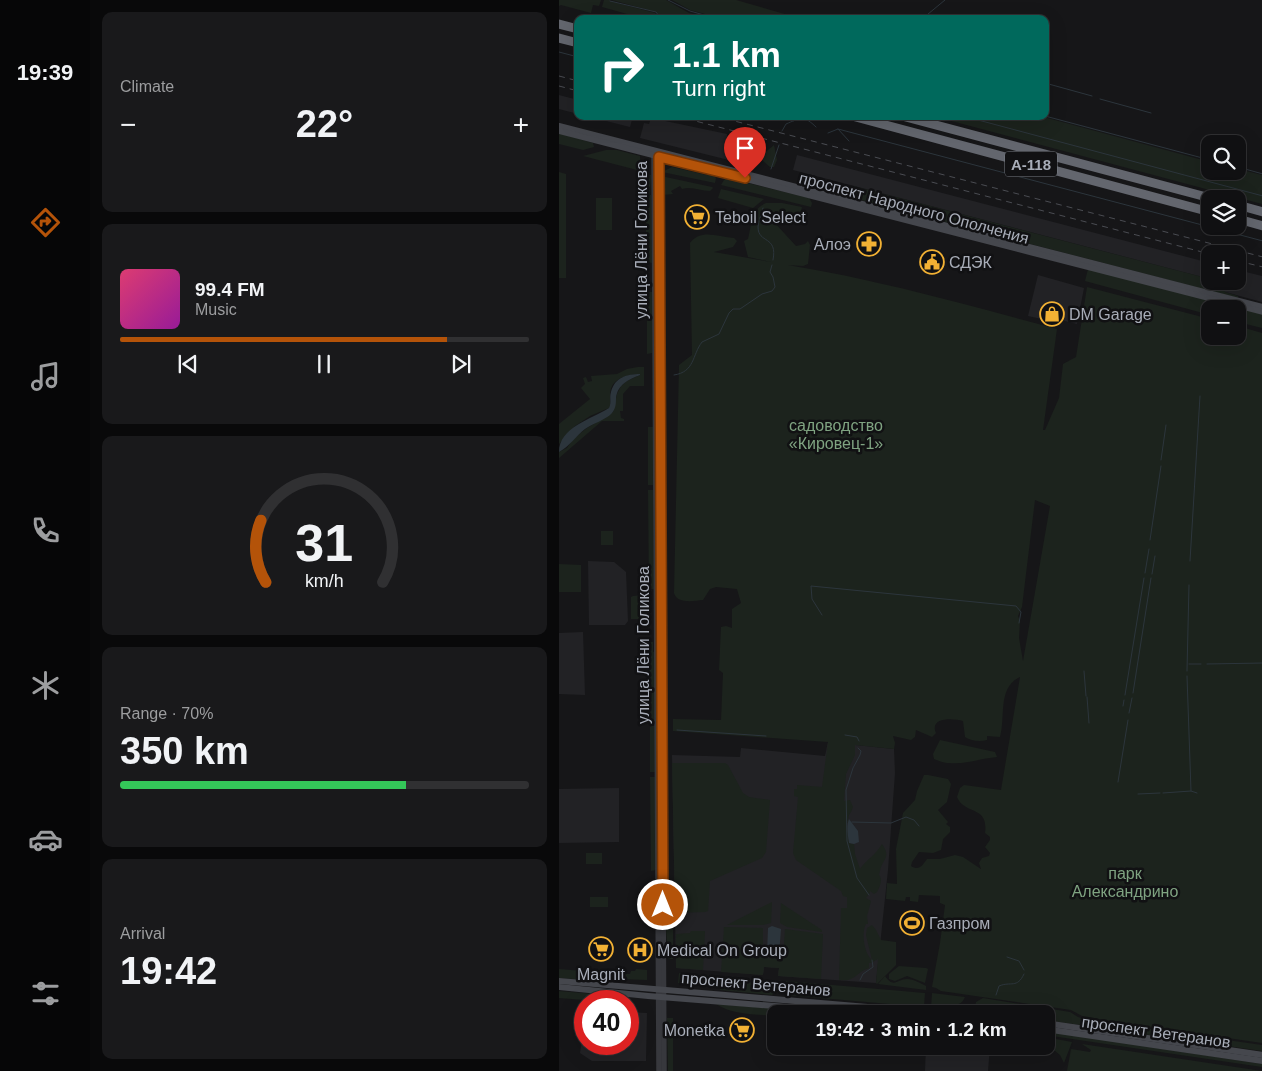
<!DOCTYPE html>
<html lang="en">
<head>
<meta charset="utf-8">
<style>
  body { margin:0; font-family:Helvetica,sans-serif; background:#19191b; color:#f1f3f6; height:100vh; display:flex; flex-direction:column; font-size:19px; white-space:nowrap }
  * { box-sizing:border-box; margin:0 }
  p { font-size:16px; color:#9c9d9f }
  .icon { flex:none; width:28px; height:28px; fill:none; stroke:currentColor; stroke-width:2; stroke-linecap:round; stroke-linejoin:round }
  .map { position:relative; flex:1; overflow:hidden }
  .panel { display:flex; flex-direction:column; gap:12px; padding:12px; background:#09090a; width:469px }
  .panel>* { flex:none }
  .top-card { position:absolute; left:15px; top:15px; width:475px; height:105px; border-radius:10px; box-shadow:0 5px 20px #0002,0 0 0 1px #303032; background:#00695c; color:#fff; overflow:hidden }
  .tools { position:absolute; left:642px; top:135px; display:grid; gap:10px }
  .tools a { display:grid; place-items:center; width:45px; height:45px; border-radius:10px; background:#101012; box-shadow:0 5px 20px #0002,0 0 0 1px #303032; font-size:25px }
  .speed { position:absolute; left:15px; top:990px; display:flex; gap:10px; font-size:25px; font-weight:700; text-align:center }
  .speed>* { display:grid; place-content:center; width:65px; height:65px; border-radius:50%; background:#101012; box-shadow:0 5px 20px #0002,0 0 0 1px #303032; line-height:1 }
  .speed .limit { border:8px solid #d22; background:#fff; color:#111 }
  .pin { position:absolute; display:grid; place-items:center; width:42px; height:42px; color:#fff; margin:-51px -21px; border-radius:50% 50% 50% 0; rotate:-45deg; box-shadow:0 0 5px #0007 }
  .pin .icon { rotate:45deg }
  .me { position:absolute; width:55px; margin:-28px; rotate:0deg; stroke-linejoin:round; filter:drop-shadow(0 0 4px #0008) }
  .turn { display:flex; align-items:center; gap:18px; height:105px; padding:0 15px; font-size:22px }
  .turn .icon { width:65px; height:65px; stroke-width:2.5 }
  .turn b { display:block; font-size:35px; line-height:42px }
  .big { font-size:38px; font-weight:700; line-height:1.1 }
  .panel .tile { flex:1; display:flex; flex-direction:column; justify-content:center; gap:8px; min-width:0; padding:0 18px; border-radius:10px; background:#19191b }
  .panel .dial { align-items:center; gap:0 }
  .dial svg { height:130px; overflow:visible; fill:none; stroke:#303032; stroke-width:7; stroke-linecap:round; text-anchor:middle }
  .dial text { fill:#f1f3f6; stroke:none }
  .song { display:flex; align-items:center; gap:15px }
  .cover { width:60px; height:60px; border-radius:8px; background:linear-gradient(135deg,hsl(340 70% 55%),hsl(300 70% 35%)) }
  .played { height:5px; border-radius:2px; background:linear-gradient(90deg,#b45309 80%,#303032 80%) }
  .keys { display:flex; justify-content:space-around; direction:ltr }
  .heat { display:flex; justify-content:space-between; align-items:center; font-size:28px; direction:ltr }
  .charge { height:8px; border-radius:4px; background:linear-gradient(90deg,#34c759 70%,#303032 0) }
  .trip { position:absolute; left:208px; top:1005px; width:288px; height:50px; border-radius:10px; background:#101012; box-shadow:0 5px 20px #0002,0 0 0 1px #303032; font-weight:700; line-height:50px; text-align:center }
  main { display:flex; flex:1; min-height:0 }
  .tabs { display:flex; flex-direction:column; width:90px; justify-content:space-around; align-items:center; background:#060607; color:#9c9d9f }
  .tabs .icon { width:35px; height:35px }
  .tabs .current { color:#b45309 }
  .tabs b { font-size:22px; color:#f1f3f6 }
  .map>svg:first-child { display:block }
  .built { fill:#222225 }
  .green { fill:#1c231d; fill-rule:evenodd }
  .water { fill:#2c353c }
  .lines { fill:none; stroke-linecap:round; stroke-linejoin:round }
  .stream { stroke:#2c353c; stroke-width:1 }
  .tertiary { stroke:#37383d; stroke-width:5.5 }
  .secondary { stroke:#45474d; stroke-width:6 }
  .motorway { stroke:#63666e; stroke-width:9 }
  .rail { stroke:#4a4c52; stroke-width:1; stroke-dasharray:6 5; stroke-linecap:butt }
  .route-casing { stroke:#753606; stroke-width:12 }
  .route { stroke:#b45309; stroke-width:9 }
  .labels { text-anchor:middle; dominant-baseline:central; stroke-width:5; stroke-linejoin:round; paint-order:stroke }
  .shield { fill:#111113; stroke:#7b7e86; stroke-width:1 }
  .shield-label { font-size:15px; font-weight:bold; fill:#a8adb8 }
  .street-label { font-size:16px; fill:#a8adb8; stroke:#111113 }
  .poi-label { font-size:16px; fill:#a8adb8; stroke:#111113; text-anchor:start }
  .park-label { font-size:16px; fill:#7fa381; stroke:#111113 }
</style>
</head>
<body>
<main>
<nav class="tabs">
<b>19:39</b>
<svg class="icon current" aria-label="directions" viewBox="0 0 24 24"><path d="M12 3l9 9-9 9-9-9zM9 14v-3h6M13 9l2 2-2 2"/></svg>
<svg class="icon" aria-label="music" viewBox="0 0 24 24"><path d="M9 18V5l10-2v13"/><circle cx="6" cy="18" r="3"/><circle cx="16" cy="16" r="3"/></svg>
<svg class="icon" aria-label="phone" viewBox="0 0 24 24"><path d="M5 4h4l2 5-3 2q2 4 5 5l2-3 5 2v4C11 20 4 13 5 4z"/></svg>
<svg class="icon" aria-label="climate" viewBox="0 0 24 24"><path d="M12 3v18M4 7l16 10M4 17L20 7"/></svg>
<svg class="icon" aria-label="car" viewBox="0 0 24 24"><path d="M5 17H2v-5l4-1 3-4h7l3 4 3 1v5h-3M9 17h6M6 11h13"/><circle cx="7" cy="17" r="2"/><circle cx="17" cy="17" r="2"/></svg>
<svg class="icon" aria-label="filters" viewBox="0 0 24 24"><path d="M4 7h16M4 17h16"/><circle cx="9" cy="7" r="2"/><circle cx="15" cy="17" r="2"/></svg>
</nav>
<section class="panel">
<div class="tile"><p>Climate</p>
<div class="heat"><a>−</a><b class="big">22°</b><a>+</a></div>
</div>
<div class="tile">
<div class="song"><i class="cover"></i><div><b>99.4 FM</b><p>Music</p></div></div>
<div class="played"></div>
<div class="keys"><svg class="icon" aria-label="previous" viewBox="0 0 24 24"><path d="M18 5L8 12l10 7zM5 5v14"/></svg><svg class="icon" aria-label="pause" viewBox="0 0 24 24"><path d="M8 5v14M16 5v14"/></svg><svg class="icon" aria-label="next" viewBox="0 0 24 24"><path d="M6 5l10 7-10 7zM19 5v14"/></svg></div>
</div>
<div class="tile dial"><svg viewBox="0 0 100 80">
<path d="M14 69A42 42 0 1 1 86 69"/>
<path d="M14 69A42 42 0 0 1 11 31" stroke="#b45309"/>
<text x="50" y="56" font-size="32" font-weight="700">31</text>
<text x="50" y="72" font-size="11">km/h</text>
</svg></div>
<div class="tile"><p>Range · 70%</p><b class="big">350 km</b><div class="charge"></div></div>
<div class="tile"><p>Arrival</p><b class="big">19:42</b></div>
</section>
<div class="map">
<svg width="704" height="1071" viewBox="0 0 704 1071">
  <rect width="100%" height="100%" fill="#161618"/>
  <!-- built -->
  <g class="built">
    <polygon points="0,95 19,100 19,114 0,109"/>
    <polygon points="27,116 74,116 71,127"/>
    <polygon points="92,118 168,134 168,137 199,145 194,166 81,138 85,123 90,124"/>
    <polygon points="238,155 651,263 651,279 234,170"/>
    <polygon points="679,270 703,276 703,302 666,292 660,281 679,281"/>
    <polygon points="479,275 525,288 518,324 502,320 501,323 469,316"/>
    <polygon points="29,561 55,562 67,572 69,621 66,625 30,625"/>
    <polygon points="24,632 26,695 0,694 0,633"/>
    <polygon points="269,742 335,749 336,773 329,870 317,983 219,976 220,968 205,967 204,975 117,968 113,755 181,757 182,748 266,756"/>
    <polygon points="60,788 60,842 0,843 0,789"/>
    <polygon points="69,1012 88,1013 87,1061 33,1061 21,1053 26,1021 26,1044 69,1044"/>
    <polygon points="367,1046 431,1046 429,1071 366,1071"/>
  </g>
  <!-- green -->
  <g class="green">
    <polygon points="0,0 42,0 40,6 34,5 32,13 2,5 0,6"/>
    <polygon points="45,0 51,0 51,1 96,13 101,19 79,19 79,17 43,7"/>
    <polygon points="53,0 107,0 130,13 155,19 103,19 97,12"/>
    <polygon points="113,0 177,0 243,19 165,19 131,10"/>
    <polygon points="374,116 481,116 651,162 651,171 679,171 679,169 703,175 703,204"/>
    <polygon points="0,133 34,143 35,147 24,150 0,144"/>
    <polygon points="215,145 218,160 215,167 211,167 204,161 203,155"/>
    <polygon points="47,150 58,150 81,156 82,171 24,156"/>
    <polygon points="113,167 148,175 153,174 157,178 156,183 103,172"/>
    <polygon points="0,172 7,174 7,278 0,278"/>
    <polygon points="87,174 92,175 91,195 92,195 93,263 89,262 87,260"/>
    <path d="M102,176L153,187L154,188L151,191C141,191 133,186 123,189L121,186L112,191L114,194L103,195L102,194Z"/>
    <polygon points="168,178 250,198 253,203 252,207 162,185 165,180"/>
    <polygon points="294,186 651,279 651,281 668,283 666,292 679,296 679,298 291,197"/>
    <polygon points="162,189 205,199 194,208 159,198"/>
    <rect x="37" y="198" width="16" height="32"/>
    <path d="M207,203H223L243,207L241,215H238L216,211L214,221L237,246L246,244L249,241L251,245L249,264L244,266L229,265C320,280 409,305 498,329L484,430H486L500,398L504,364L517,357L528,287L651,319V336H679V326L703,333V1043L525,1017L512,1010L382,991L377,988L373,987L381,943L386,905L381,903V896L360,895L359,902L351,901V897H347L346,901L327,899L328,883L338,884L337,849L344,813L356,800L358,791L365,775H369L389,779L392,784L388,802L379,810L389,822L387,824L391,827V832L384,839L382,850L374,853L360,852L353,862L352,866C360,871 363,866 368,859H381L396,855L404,857L422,869L420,863L423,858L430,856L431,853L426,847L431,840V837L426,833C430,805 405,815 398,797L401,788L405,785L442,790L461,677C438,688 447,716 441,737L428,736V740C421,742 412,741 406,737L404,721C394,718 370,717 377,733L373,737L357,730L356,737L352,740L334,736L336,743L335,749L296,745V755L287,774L285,801L291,800L294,807L292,812L290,815L288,824L290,843L295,844L296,854L301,869C308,859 316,856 323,844C333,858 323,859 321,871C319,879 321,872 322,880C322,884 320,888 318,892L315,894L311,891V893L307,898L312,901L308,916L309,924H307C302,932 305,954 313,960L307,935L308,928L313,925L317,930L322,940L337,942V965L318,984L317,983L319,959L312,963H310V968C296,973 297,982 280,980L282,908H288V897L284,896L282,891L237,860L234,853L239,797L235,796V789H238V785L263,787L269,742L114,731V719L162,720L164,673L160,670L162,627L167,626L173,628V609L182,603L178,589L157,587L151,589L144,600C134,601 118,604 115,593L120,365L133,355L131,243C142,228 159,237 175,238L178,241L174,247L155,252L212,262L189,257L185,241L189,239C193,225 191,210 207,203ZM476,500L491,506L464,661L460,638L461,621L459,616L463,607Z"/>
    <polygon points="529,269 703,314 703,328 679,322 679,309 651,309 651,315 526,281"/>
    <polygon points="88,292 93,292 93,353 88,354"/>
    <path d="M79,367H85V386H71L64,394V411H61L62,418L65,419V421H43L0,458V452L8,448L14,439L28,428L54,412L58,394L62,386L68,381L81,375V374C67,375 51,378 51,396C51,401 53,403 50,408L31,416L16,426L0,444V424L31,399L22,388L26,384L24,378L27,377L29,382L33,381L32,376L58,374L68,369Z"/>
    <rect x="89" y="427" width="5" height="58"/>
    <polygon points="89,490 94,490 95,589 90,589"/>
    <rect x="42" y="531" width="12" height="14"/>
    <polygon points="0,564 22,565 22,592 0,592"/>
    <polygon points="86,595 86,619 72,619 72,597 74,596"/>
    <polygon points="90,642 94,642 94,652 95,652 96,721 91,721"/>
    <polygon points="93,726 96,726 96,772 91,772 91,727"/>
    <path d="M381,740L436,752L438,757C416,759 396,769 375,759L374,754Z"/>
    <polygon points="113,763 166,763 169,765 184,793 190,797 211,800 207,852 203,858 151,881 149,911 146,912 116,913"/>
    <polygon points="91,777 96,777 97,870 92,871"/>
    <rect x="27" y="853" width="16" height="11"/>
    <rect x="31" y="897" width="18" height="10"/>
    <polygon points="213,902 212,923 204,925 168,925"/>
    <polygon points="222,903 263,930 263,932 228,927 221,923"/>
    <polygon points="165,927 204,928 204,958 224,959 226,929 264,934 262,979 219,976 220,968 205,967 204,975 162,972"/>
    <polygon points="107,928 114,928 114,959 109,959"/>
    <polygon points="132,931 146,931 144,970 117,968 117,934 131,933"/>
    <polygon points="340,966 367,968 369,969 366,983 348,976 336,981 330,979 330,974"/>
    <polygon points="0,969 36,972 45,981 0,978"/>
    <polygon points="77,969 88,970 88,980 61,979 47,973 71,974 72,971 76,971"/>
    <path d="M120,973L168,977C148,988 141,985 119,983Z"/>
    <path d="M326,976C335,989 338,979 348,979C355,979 361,983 367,986V990L319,984Z"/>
    <polygon points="177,981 212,984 215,989 215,993 213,995 161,990 163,986"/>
    <polygon points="227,981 366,993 365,1007 227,995"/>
    <polygon points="0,991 35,994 36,996 25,1000 0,998"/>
    <path d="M373,993L406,997C400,1009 397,1001 389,1006L376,1005L375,1008H372Z"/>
    <polygon points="424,998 511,1012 519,1017 528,1020 703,1045 703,1051 486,1020 486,1014 440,1014 415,1011 417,1002"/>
    <path d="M157,1004L286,1014H216V1016C196,1014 174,1015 157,1004Z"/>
    <polygon points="108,1018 114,1018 114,1071 109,1071"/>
    <polygon points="486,1031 703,1064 703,1067 486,1035"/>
    <polygon points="486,1037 513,1042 505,1063 501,1055 495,1050 495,1046 486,1044"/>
    <polygon points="523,1044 703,1071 508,1071 512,1049 531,1052 532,1050"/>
  </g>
  <!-- water -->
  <g class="water">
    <path d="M81,374V375C69,380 59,384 57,398C57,403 57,408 53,413C47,420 34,423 26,429C17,436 10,447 0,452C0,427 33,419 50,408C53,402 50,398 52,392C56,377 68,374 81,374Z"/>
    <path d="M290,819L299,831L300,842L295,844L290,843C289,836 287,826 290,819Z"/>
    <polygon points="213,926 222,929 220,955 208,955 209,928"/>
  </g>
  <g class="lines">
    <!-- stream -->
    <g class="stream">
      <polyline points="109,0 131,11 159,19"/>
      <polyline points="51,1 97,12 102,19"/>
      <polyline points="363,19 386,0"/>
      <polyline points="0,52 19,57"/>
      <polyline points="486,83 533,96"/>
      <polyline points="541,99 592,113"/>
      <polyline points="223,116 233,119 234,121"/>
      <polyline points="404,116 704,196"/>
      <polyline points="486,116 651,160"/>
      <polyline points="279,129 290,141"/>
      <path d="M223,131L227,124C241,118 245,115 257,127"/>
      <polyline points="269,133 279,129 704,241"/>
      <polyline points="679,167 704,174"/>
      <polyline points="212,169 220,145"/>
      <path d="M204,208C203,214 199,221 199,227C199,244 219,235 214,260"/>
      <path d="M115,375C136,372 133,355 143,342L160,334L170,313L174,309H181L203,294L213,291L216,287L214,277L211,272L213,265"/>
      <polyline points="602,460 607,425"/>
      <polyline points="591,540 602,466"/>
      <polyline points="631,561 641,396"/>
      <polyline points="586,573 590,549"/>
      <polyline points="593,574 596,556"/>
      <polyline points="263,615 253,599 252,586 457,606 462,612 460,623"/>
      <polyline points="630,664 642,664"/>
      <polyline points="648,664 704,663"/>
      <polyline points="525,671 527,696"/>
      <polyline points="628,671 630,585"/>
      <polyline points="628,676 632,791"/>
      <polyline points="574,693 592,578"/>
      <polyline points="566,695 585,578"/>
      <polyline points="528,697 530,723"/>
      <polyline points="564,706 565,700"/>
      <polyline points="570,713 573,698"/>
      <polyline points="118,730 207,736"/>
      <polyline points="286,735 298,737 300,741"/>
      <polyline points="299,748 302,751 301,755 294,768 287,790 288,841 298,878 310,895"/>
      <polyline points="559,782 569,720"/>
      <polyline points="604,793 632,791 638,793"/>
      <polyline points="579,794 601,793"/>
      <polyline points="293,822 332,823 347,817 355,820 360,826"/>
      <polyline points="448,957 460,961 465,970"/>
      <polyline points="301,980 304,974 314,967 313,960"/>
      <path d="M437,995L440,986C452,981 458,989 465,974"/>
    </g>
    <!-- tertiary -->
    <g class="tertiary">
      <polyline points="99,153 100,157 105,1071"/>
      <polyline points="96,154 95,155 100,1071"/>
    </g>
    <!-- secondary -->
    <g class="secondary">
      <polyline points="0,126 704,307"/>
      <polyline points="0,131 704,312"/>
      <polyline points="0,981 391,1014"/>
      <polyline points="0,987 89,996 317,1014"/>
      <polyline points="486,1023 704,1055"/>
      <polyline points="486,1029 704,1061"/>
    </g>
    <!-- motorway -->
    <g class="motorway">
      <polyline points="0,24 19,29"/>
      <polyline points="0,38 19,43"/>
      <polyline points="293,116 651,212"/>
      <polyline points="343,116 655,199"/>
      <polyline points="679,205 704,212"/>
      <polyline points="679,219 704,226"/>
    </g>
    <!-- rail -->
    <g class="rail">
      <polyline points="0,76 19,81"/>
      <polyline points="0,86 19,91"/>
      <polyline points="117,116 651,254"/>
      <polyline points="156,116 704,257"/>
      <polyline points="679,261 704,267"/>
    </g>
  </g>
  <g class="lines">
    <!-- route casing -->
    <g class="route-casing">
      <polyline id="route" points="104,905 100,157 186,178"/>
    </g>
    <!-- route -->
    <use href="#route" class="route"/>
  </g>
  <!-- icons -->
  <defs>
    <g id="supermarket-ring" transform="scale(1.25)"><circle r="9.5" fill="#111113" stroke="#f2b134" stroke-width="1.5"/><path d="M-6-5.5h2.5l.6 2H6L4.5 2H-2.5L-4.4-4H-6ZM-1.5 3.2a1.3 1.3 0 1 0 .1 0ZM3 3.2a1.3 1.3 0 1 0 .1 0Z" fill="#f2b134"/></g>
    <g id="pharmacy-ring" transform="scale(1.25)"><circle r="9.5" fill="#111113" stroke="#f2b134" stroke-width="1.5"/><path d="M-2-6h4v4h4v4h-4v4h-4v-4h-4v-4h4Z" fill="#f2b134"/></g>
    <g id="civic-ring" transform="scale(1.25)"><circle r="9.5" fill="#111113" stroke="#f2b134" stroke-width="1.5"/><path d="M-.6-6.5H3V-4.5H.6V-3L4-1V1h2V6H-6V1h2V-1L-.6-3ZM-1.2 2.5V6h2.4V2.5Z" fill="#f2b134"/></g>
    <g id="shop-ring" transform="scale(1.25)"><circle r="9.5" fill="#111113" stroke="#f2b134" stroke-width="1.5"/><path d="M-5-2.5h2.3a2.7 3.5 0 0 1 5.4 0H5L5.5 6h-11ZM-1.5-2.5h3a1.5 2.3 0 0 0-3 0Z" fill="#f2b134"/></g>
    <g id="stadium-ring" transform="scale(1.25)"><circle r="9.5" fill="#111113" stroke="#f2b134" stroke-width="1.5"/><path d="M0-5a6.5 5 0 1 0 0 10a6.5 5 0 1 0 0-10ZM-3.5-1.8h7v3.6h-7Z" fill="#f2b134"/></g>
    <g id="hospital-ring" transform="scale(1.25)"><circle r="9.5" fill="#111113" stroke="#f2b134" stroke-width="1.5"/><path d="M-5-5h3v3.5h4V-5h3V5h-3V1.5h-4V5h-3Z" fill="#f2b134"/></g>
  </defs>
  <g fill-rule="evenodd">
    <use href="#supermarket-ring" x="138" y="217"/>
    <use href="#pharmacy-ring" x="310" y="244"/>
    <use href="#civic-ring" x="373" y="262"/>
    <use href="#shop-ring" x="493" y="314"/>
    <use href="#stadium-ring" x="353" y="923"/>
    <use href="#supermarket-ring" x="42" y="949"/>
    <use href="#hospital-ring" x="81" y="950"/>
    <use href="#supermarket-ring" x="183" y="1030"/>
  </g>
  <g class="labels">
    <!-- shield labels -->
    <rect class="shield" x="446" y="151.5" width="52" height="25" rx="4"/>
    <g class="shield-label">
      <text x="472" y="164">А-118</text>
    </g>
    <!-- street labels -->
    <g class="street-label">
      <text transform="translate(355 208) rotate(15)">проспект Народного Ополчения</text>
      <text transform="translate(82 240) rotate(-90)">улица Лёни Голикова</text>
      <text transform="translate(84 645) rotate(-90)">улица Лёни Голикова</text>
      <text transform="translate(197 984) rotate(5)">проспект Ветеранов</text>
      <text transform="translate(597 1032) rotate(8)">проспект Ветеранов</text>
    </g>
    <!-- poi labels -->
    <g class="poi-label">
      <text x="156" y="217">Teboil Select</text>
      <text x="292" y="244" text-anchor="end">Алоэ</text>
      <text x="390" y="262">СДЭК</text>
      <text x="510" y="314">DM Garage</text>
      <text x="370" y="923">Газпром</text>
      <text x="98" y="950">Medical On Group</text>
      <text x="42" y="974" text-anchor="middle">Magnit</text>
      <text x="166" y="1030" text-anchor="end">Monetka</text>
    </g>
    <!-- park labels -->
    <g class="park-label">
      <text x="277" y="425">садоводство<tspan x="277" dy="18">«Кировец-1»</tspan></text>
      <text x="566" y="873">парк<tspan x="566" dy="18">Александрино</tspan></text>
    </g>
  </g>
</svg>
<div class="tools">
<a><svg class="icon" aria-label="search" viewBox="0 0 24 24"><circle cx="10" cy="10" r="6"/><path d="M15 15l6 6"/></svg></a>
<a><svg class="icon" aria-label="layers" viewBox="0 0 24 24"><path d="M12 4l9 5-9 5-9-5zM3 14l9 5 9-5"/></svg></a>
<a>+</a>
<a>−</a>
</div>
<div class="speed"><div class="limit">40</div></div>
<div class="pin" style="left:186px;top:178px;background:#d93025"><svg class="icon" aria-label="arrive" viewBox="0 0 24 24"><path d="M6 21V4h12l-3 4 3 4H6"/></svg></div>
<svg class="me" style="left:104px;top:905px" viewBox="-20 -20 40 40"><circle r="17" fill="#b45309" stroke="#fff" stroke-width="3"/><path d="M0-11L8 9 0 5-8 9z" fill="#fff"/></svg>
<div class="trip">19:42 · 3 min · 1.2 km</div>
<div class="top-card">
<div class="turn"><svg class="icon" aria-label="right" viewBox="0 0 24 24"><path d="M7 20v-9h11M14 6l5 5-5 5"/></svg><div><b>1.1 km</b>Turn right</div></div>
</div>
</div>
</main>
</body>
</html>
